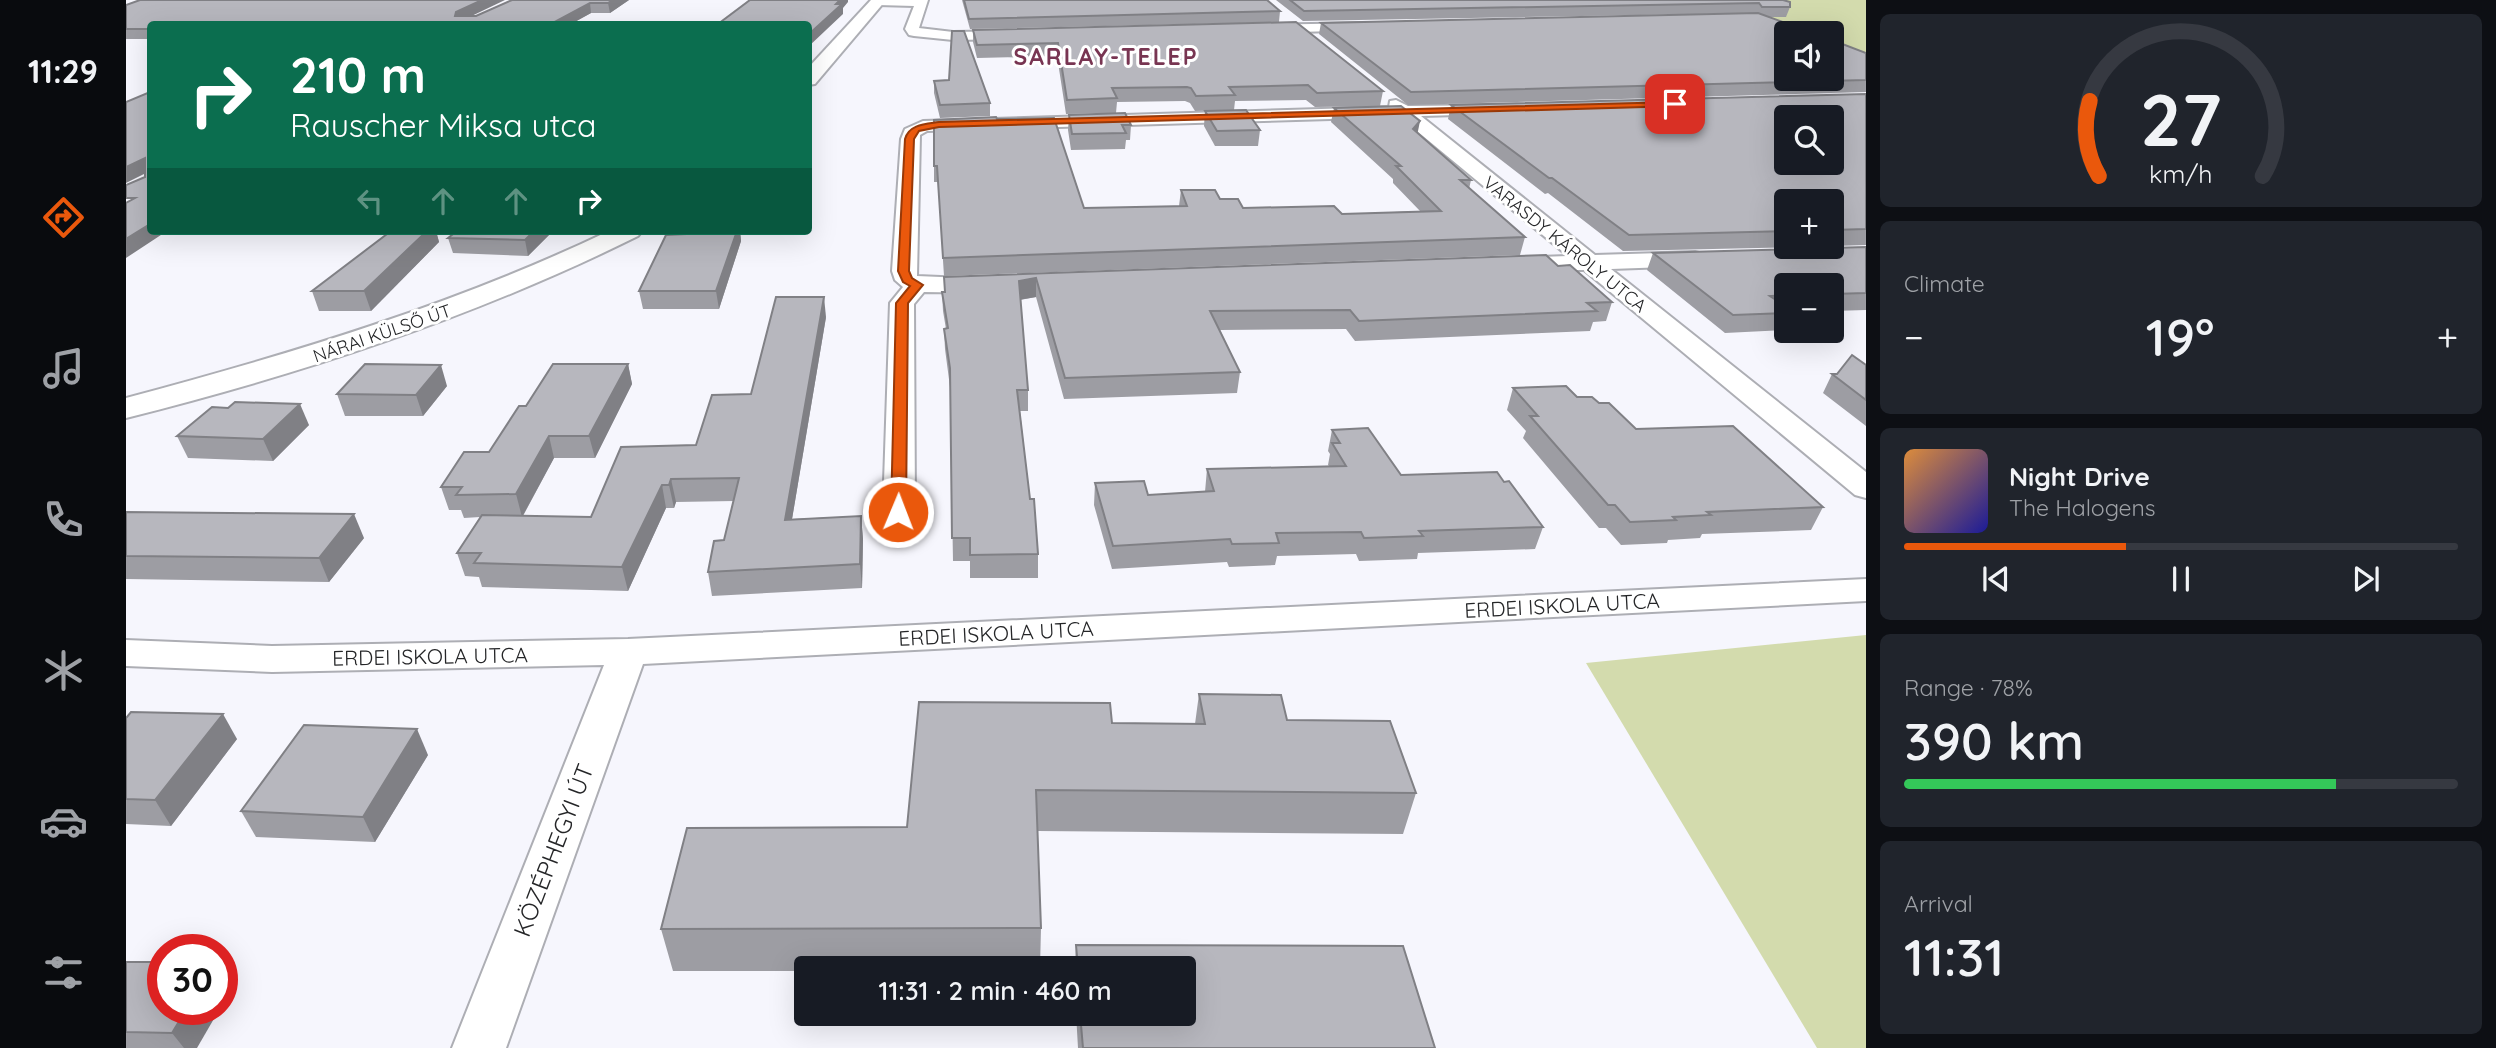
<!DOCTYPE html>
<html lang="en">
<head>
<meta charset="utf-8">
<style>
  body { margin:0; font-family:Quicksand,sans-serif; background:#20242c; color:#f1f3f6; height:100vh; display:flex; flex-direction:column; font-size:26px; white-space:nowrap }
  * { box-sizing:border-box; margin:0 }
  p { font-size:23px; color:#9ea1a6 }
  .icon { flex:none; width:38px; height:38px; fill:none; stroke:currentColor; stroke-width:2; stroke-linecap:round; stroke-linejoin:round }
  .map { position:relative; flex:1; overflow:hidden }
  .details { display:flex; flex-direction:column; gap:14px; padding:14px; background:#0d0f14; width:630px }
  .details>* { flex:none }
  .guide { position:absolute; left:21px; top:21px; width:665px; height:214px; border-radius:7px; box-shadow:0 7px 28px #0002; background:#0b6e4f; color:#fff; overflow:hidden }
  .fabs { position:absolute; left:1648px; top:21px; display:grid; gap:14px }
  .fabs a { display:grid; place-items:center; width:70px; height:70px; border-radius:7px; background:#171b24; box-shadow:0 7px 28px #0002; font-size:35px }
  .speed { position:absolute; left:21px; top:934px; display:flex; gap:14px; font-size:35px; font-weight:700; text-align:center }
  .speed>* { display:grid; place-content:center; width:91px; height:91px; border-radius:50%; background:#171b24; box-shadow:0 7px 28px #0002; line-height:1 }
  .speed .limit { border:10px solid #d22; background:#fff; color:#111 }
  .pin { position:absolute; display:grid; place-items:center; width:60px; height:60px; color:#fff; margin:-30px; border-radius:14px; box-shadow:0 4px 10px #0006 }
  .me { position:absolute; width:77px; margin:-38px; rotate:1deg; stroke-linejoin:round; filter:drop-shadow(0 0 5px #0008) }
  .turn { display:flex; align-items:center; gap:24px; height:147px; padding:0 28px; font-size:32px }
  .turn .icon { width:91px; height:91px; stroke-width:2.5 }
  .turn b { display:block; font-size:49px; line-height:60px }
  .lanes { display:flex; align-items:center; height:66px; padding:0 28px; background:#0003; justify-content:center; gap:35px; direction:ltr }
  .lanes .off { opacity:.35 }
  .big { font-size:52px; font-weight:600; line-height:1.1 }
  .details .widget { flex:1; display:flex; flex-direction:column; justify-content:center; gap:10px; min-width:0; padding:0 24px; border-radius:10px; background:#20242c }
  .details .dial { align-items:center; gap:0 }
  .dial svg { height:182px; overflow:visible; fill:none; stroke:#363941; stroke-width:7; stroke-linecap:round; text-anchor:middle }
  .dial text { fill:#f1f3f6; stroke:none }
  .song { display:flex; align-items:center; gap:21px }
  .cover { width:84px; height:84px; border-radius:10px; background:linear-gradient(135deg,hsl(30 70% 55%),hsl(240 70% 35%)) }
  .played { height:7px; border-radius:4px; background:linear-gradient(90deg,#ea580c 40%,#363941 40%) }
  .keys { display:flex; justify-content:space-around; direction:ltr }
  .heat { display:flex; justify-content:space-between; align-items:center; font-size:38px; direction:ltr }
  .charge { height:10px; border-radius:5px; background:linear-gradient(90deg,#34c759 78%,#363941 0) }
  .trip { position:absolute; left:668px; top:956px; width:402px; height:70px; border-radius:7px; background:#171b24; box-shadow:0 7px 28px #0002; font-weight:600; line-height:70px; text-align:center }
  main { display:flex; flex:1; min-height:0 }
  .tabs { display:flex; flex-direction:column; width:126px; justify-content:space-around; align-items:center; background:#090b0e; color:#9ea1a6 }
  .tabs .icon { width:49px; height:49px }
  .tabs .selected { color:#ea580c }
  .tabs b { font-size:32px; color:#f1f3f6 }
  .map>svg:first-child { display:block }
  .green { fill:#d3dbad }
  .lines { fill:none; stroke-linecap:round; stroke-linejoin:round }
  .street-casing { stroke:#adaeb4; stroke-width:4 }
  .secondary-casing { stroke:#adaeb4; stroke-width:4 }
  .street { fill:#fff; fill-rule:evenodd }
  .secondary { fill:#fff; fill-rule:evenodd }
  .wall { fill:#9d9da3 }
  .shaded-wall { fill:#808085 }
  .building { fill:#b7b7be; stroke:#808085; stroke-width:2; fill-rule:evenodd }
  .route { fill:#ea580c; stroke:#983908; stroke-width:2 }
  .labels { text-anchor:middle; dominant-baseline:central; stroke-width:6; stroke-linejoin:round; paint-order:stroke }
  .far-street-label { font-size:18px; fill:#252628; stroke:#fff }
  .street-label { font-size:21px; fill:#252628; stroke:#fff }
  .far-district-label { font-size:23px; font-weight:bold; letter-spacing:2px; fill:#783552; stroke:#fff }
  .near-street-label { font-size:24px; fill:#252628; stroke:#fff }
</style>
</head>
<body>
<main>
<nav class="tabs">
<b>11:29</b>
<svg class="icon selected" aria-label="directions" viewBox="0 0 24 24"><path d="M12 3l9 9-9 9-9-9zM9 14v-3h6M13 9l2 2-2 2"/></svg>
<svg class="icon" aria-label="music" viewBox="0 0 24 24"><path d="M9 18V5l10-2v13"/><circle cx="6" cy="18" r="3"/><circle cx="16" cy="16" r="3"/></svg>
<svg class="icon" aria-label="phone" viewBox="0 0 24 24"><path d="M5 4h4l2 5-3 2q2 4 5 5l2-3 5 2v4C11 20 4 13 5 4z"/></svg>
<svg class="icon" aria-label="climate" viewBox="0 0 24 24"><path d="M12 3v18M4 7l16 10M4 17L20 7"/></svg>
<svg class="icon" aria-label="car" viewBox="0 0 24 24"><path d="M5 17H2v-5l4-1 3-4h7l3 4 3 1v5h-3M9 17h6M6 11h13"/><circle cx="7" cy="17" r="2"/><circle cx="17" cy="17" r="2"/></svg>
<svg class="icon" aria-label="filters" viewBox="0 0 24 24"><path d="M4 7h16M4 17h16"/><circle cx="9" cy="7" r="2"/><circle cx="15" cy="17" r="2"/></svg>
</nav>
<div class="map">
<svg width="1740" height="1048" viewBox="0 0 1740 1048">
  <rect width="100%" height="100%" fill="#f6f6fd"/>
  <!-- green -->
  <g class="green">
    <polygon points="1574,0 1740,0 1740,64 1706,51 1706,33 1661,33"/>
    <polygon points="1740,635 1740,1048 1691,1048 1460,663"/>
  </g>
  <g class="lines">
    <!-- street casing -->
    <g class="street-casing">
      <g id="street">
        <polygon points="746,0 802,0 793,28 827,32 891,31 898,35 891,39 827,40 788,36 783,35 779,29 788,6 752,5"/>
        <polygon points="1241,23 1248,27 1246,30 1134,33 1127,29 1134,25"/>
        <polygon points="1270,100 1282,106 1376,105 1379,109 1370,114 1295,116 1469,255 1569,252 1577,254 1580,259 1577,264 1569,266 1485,269 1740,472 1740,498 1729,495 1458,270 1377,270 1373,265 1377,260 1385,258 1442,256 1274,117 801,131 794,135 791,276 862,279 870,281 874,286 870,291 862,293 798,292 788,304 789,512 785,519 773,522 761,519 757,512 764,303 777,287 769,280 766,271 775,139 779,129 797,121 1263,107 1264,101"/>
        <polygon points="1740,579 1740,601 517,664 380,1048 326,1048 478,665 146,672 0,666 0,640 146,646 502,639"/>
      </g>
    </g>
    <!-- secondary casing -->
    <g class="secondary-casing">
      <g id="secondary">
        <polygon points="745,0 760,0 689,84 682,85 682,68"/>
        <path d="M483,231H516L512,236C349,317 176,374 0,418V398C165,354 328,305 483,231Z"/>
      </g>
    </g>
    <!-- street -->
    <use href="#street" class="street"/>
    <!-- secondary -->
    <use href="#secondary" class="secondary"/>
  </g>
  <!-- wall -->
  <g class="wall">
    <polygon points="386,0 503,0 484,13 465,13 445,24 24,24 24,39 0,39 0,5 350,16"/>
    <polygon points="836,0 1141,0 1154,11 1153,22 844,29"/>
    <polygon points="1150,0 1657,0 1664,7 1660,17 1642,17 1740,53 1740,92 1282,105 1193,34 1195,23 1630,13 1177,21"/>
    <polygon points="847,30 1257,91 1254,106 1189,107 1180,100 1109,101 1108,110 1069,111 1064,103 1059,101 991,102 990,113 940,114 931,56 851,58 847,42"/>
    <polygon points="823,80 864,103 864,116 814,118 808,93 808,81"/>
    <polygon points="1740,94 1740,245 1706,246 1706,201 1661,201 1661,247 1679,247 1497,251 1422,193 1419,194 1322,119 1325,105"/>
    <polygon points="1208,108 1292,133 1345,180 1343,189 1399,237 1394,255 818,276 812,182 808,182 808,166 871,119 958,208 1053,206 1055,190 1094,199 1117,208 1216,214 1294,211 1267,183 1267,179 1205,122"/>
    <polygon points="1079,111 1134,130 1132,146 1089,146 1078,126"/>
    <polygon points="943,115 1005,125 1004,140 1000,140 999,149 945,150 942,130"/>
    <polygon points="265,231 310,231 313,242 245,311 193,311 186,291"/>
    <polygon points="331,231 454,231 427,231 402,256 327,253 322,238"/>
    <polygon points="562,231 614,231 615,241 593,309 517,309 513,291 560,234"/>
    <polygon points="1740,247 1740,310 1706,311 1706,285 1661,285 1661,328 1660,330 1599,333 1521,270 1527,253"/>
    <polygon points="1432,266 1486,302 1480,321 1467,322 1464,331 1229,341 1220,329 1094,330 1114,372 1111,393 938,399 910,297 894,300 902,390 902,411 894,411 904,499 912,554 912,578 844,578 844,561 827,561 824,387 819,349 818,329 820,329 817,311 816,292 819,292 818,277"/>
    <polygon points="700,317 666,519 735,516 737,539 736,588 586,596 582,572 598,540 608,501 550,502 548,508 540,508 502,591 356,587 353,577 339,576 331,553 354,517 338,518 335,510 323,510 315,487 363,452 400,406 502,364 506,384 469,458 428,458 397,516 465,517 570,445 625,394"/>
    <polygon points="1740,365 1740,426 1697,393 1706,374 1711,374"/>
    <polygon points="321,386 297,416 219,416 211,394"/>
    <polygon points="1387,388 1451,397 1473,403 1510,429 1697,507 1685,530 1576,534 1574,538 1542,540 1541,543 1495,545 1480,528 1473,528 1397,438 1400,431 1381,410"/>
    <polygon points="102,408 183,425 147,461 62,458 51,436"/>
    <polygon points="1206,430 1275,475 1378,482 1417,527 1409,549 1292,553 1291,559 1233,561 1230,554 1151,556 1149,565 1103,567 1101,562 986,569 968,505 969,483 1022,495 1079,492 1081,469 1203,466 1202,465 1204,454 1202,451"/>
    <polygon points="0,512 238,538 203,582 0,579"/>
    <polygon points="1073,694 1161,720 1290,793 1277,834 911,831 915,928 914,968 681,968 681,971 547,971 535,929 781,827 986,723 1069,724"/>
    <polygon points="0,718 111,739 45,826 0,824"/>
    <polygon points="302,755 249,842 130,837 115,811"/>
    <polygon points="950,945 1277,946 1309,1048 952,1048 950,1013 1059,1013 1059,968 949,968"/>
    <polygon points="0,962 71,1048 0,1048"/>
  </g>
  <!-- shaded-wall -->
  <g class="shaded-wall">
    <polygon points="356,0 379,0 333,22 329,16 330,12"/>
    <polygon points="487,0 503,0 484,13 482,3"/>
    <polygon points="714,0 722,0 722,2 717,8 717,14 682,47 682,35"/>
    <polygon points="464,3 465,13 445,24 425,24"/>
    <polygon points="1294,121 1291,136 1287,129"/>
    <polygon points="19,158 24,171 0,183 0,167"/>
    <polygon points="24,224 24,231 41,231 0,258 0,239"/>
    <polygon points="301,231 310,231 313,242 245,311 238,291"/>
    <polygon points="408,231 427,231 402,256 399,240"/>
    <polygon points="611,231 614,231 615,241 593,309 590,291"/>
    <polygon points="910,278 910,297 892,300 893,281"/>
    <polygon points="698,297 700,317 662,543 659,520"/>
    <polygon points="502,364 506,384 469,458 463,436"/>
    <polygon points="315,365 321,386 297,416 290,395"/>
    <polygon points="174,404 183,425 147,461 137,439"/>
    <polygon points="423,436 428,458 396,517 390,494"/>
    <polygon points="545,479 550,502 548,508 543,485"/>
    <polygon points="536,485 540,508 502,591 496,567"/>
    <polygon points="228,514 238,538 203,582 193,558"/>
    <polygon points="735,516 737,539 736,588 734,564"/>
    <polygon points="97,714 111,739 45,826 29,800"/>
    <polygon points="291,729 302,755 249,842 237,817"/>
    <polygon points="96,974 106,988 96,1005"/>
    <polygon points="60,1010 93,1010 71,1048 58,1048 46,1033"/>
  </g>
  <!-- building -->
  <g class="building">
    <polygon points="14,0 356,0 330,12 329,16 350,16 386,0 487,0 482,3 464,3 425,24 24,24 24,29 0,29 0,5"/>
    <polygon points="624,0 714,0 710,4 716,4 682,35 682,24 592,24"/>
    <polygon points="838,0 1141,0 1154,11 843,19"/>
    <polygon points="1164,0 1657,0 1664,2 1664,7 1636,7 1633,3 1178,11"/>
    <polygon points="1632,13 1687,33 1661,33 1661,79 1706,79 1706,40 1740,53 1740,80 1285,92 1195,23"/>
    <polygon points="1170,22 1257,91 1191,93 1182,85 1103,87 1109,95 1070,96 1065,88 1061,87 986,88 991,98 941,100 932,43 851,45 847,30"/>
    <polygon points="826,31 838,31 864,103 814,105 808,81 823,80"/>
    <polygon points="24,92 24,224 0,239 0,203 9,198 0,198 0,185 19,177 19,158 0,167 0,102"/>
    <path d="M1740,94V229L1706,230V201H1661V231L1503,235L1426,178H1423L1325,105ZM1661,117H1706V163H1661Z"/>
    <polygon points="1275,106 1294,121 1287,129 1345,180 1334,180 1399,237 817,258 811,166 808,166 808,120 870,117 871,119 928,118 958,208 1061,206 1055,190 1089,190 1094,199 1112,199 1117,208 1208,206 1216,214 1315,211 1270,166 1275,166 1208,108"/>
    <polygon points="1120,110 1134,130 1091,131 1079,111"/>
    <polygon points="999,113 1005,125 996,125 1000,133 946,134 943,115"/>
    <polygon points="265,231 301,231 238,291 186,291"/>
    <polygon points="331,231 408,231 399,240 322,238"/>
    <polygon points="562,231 611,231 590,291 513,291 540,235 560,234"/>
    <polygon points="1740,247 1740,293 1706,294 1706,285 1661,285 1661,295 1644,296 1661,307 1661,313 1607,315 1527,253"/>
    <polygon points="1420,255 1432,266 1444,265 1486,302 1461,303 1471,311 1233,321 1224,310 1084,311 1114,372 939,378 910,278 893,281 902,390 891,390 904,499 908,499 912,554 844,555 844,538 826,538 824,368 818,329 822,328 816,292 819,292 818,277"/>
    <polygon points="650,297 698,297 659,520 735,516 734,564 582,572 588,541 598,540 613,478 545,479 543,485 536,485 496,567 348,563 355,553 331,553 356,515 465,517 495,447 570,445 586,395 625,394"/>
    <polygon points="1726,355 1740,365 1740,400 1706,374 1711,374"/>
    <polygon points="239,364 315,365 290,395 211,394"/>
    <polygon points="427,364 502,364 463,436 423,436 390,494 330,495 336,487 315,487 338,452 363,452 393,406 400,406"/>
    <polygon points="1440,386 1451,397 1466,397 1473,403 1483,403 1510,429 1607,426 1697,507 1581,512 1585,515 1547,517 1550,520 1504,522 1489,505 1482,505 1404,416 1412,416 1387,388"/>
    <polygon points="109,402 174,404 137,439 51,436 86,407 102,408"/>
    <polygon points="1242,428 1275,475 1371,472 1378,482 1383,481 1417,527 1293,531 1297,536 1238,538 1235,532 1150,533 1153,543 1106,544 1104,539 987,546 969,483 1018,481 1022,495 1088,491 1081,469 1220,466 1206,443 1214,443 1206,430"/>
    <polygon points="0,512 228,514 193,558 0,556"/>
    <polygon points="1073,694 1155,695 1161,720 1264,721 1290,793 910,790 915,928 535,929 561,828 781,827 793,702 984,703 986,723 1079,724"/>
    <polygon points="5,712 97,714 29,800 0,799 0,718"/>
    <polygon points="178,725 291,729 237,817 115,811"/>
    <polygon points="950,945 1277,946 1309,1048 957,1048 954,1013 1059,1013 1059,968 952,968"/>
    <polygon points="0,962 37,962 37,1010 60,1010 46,1033 0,1032"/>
  </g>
  <!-- route -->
  <path class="route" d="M1549,102L1552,106L813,127L793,131L788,139L783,271L786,278L797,285L782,303L780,512L772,516L765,512L770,303L784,286L777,282L772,271L779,139C783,124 800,124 813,122Z"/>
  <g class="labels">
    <!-- far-street labels -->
    <g class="far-street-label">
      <text transform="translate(1439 244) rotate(39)">VARASDY KÁROLY UTCA</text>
      <text transform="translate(256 333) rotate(-19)">NÁRAI KÜLSŐ ÚT</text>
    </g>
    <!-- street labels -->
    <g class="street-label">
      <text transform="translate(1436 605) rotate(-3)">ERDEI ISKOLA UTCA</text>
      <text transform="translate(870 633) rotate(-3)">ERDEI ISKOLA UTCA</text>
      <text transform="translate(304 656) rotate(-1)">ERDEI ISKOLA UTCA</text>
    </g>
    <!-- far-district labels -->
    <g class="far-district-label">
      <text x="980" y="56">SARLAY-TELEP</text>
    </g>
    <!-- near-street labels -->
    <g class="near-street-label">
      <text transform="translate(427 850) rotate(-69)">KÖZÉPHEGYI ÚT</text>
    </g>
  </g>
</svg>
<div class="fabs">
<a><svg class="icon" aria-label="sound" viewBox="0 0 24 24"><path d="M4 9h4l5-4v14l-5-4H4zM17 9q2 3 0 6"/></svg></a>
<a><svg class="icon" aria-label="search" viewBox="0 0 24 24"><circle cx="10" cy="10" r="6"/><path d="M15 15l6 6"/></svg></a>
<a>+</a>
<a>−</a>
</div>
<div class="speed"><div class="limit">30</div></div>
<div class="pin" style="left:1549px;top:104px;background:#d93025"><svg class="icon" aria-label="arrive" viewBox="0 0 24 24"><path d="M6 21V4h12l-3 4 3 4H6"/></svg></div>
<svg class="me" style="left:772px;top:512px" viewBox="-20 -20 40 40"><circle r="17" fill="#ea580c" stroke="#fff" stroke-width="3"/><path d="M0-11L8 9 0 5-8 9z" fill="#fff"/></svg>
<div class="trip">11:31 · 2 min · 460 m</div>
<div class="guide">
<div class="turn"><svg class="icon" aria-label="right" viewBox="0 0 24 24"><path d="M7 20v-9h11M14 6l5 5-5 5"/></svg><div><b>210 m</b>Rauscher Miksa utca</div></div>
<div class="lanes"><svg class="icon off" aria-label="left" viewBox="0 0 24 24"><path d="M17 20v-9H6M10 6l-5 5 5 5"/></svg><svg class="icon off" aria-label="ahead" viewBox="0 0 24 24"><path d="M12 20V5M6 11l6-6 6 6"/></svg><svg class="icon off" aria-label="ahead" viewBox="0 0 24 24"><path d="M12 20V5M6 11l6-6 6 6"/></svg><svg class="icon" aria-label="right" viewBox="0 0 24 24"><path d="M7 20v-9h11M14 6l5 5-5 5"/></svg></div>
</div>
</div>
<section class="details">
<div class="widget dial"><svg viewBox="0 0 100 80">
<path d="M14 69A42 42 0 1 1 86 69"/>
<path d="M14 69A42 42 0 0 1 10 36" stroke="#ea580c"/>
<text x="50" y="56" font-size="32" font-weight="700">27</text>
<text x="50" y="72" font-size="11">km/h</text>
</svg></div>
<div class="widget"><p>Climate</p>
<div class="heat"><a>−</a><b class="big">19°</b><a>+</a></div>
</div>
<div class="widget">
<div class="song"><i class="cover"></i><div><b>Night Drive</b><p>The Halogens</p></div></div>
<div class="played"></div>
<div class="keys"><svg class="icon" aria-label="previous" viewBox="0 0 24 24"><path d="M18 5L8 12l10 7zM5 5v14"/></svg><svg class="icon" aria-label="pause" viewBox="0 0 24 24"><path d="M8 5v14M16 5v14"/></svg><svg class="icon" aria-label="next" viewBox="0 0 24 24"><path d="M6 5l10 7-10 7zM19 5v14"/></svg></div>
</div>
<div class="widget"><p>Range · 78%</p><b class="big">390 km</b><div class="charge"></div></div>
<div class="widget"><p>Arrival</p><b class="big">11:31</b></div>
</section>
</main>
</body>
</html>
